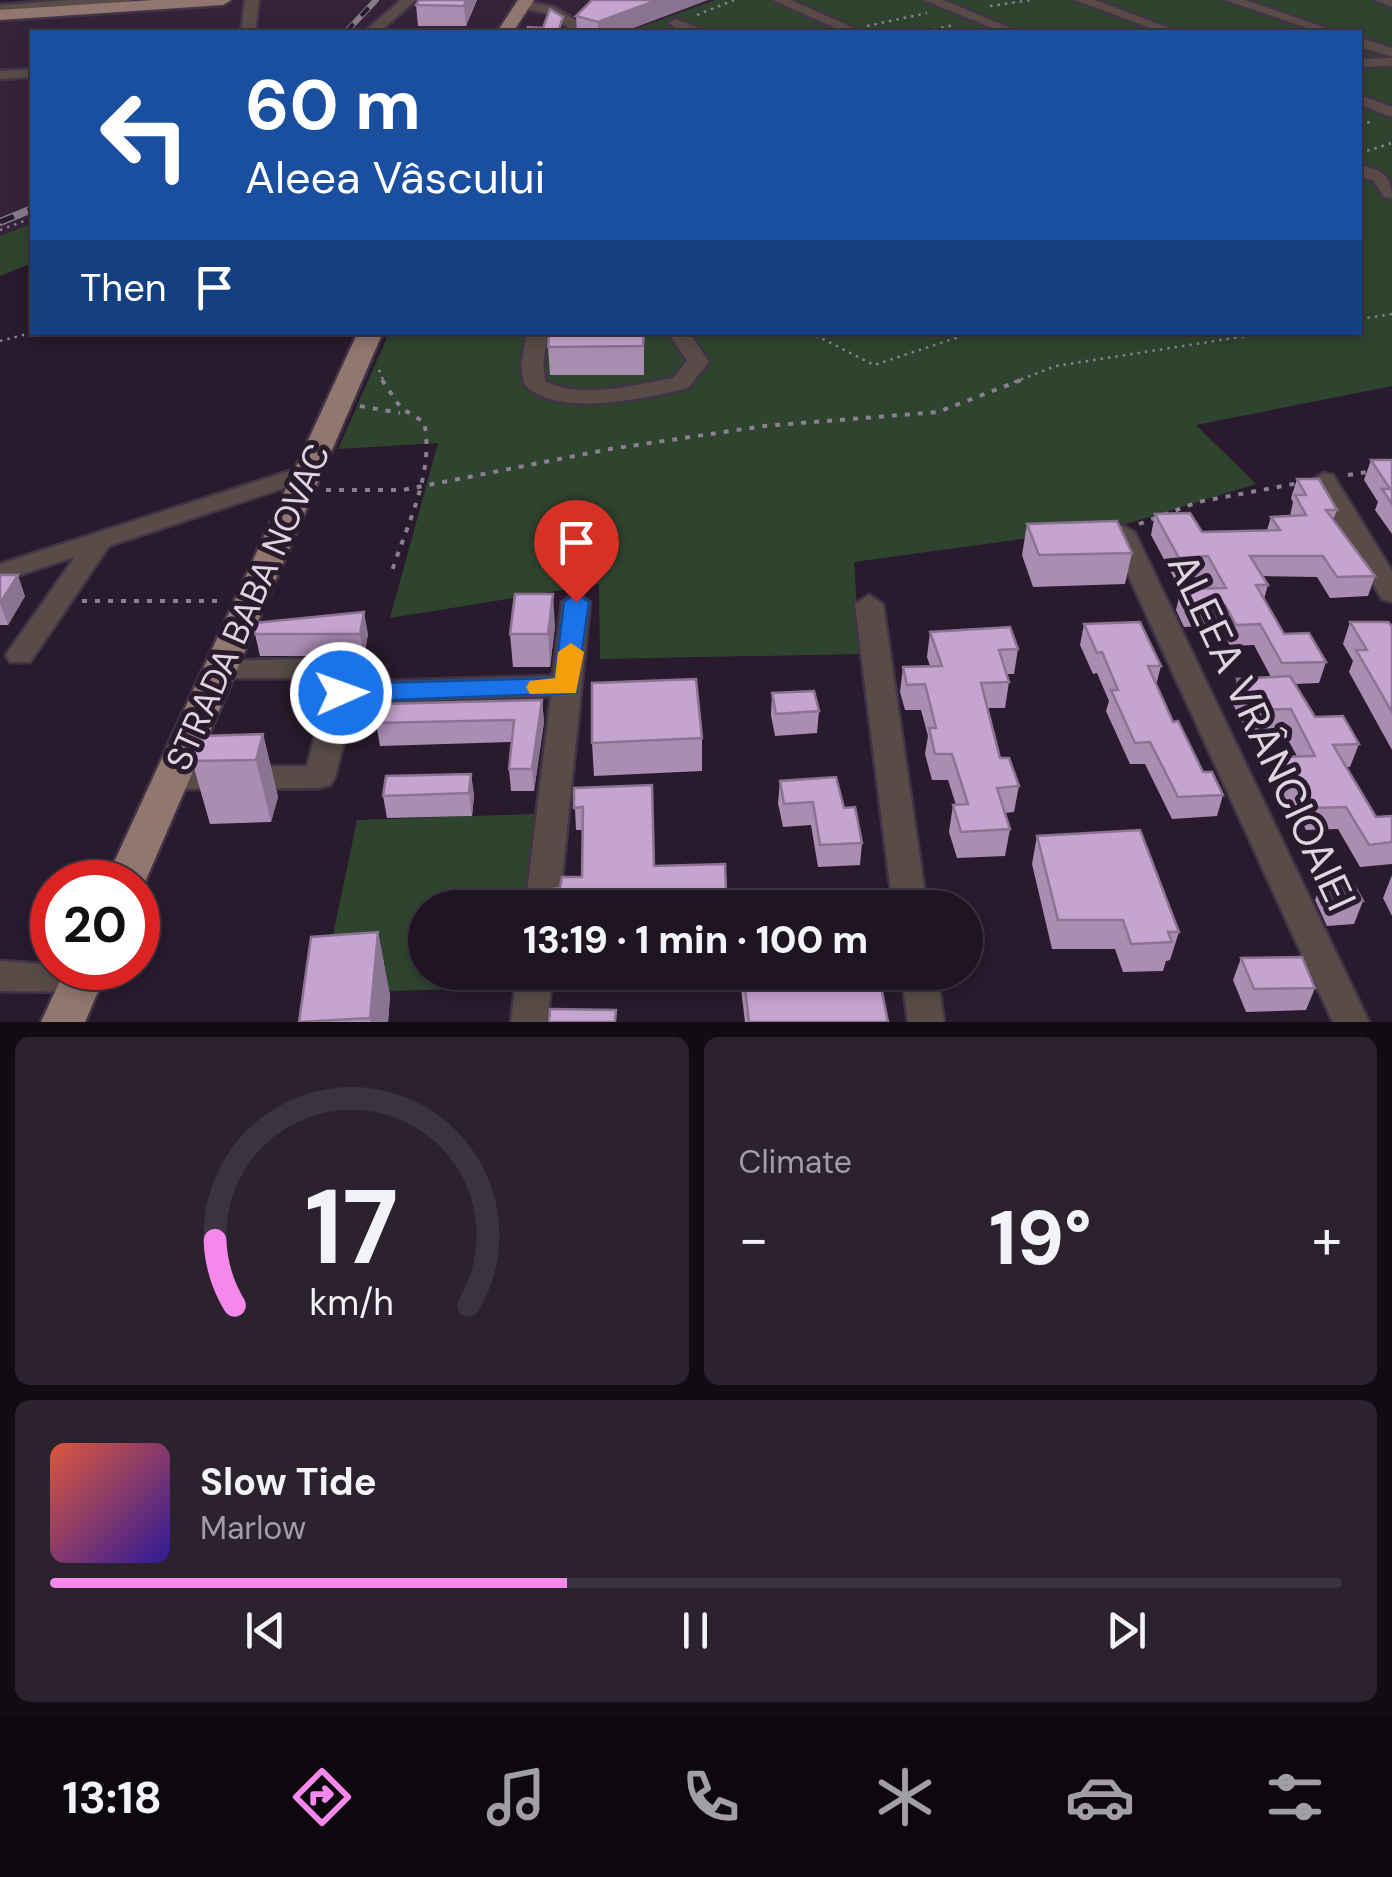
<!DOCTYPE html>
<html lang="en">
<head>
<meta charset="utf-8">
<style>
  body { margin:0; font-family:"DM Sans",sans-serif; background:#2c212f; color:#f1f3f6; height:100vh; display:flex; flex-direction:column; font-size:38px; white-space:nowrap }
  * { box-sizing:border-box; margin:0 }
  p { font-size:32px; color:#a19ea5 }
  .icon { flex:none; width:55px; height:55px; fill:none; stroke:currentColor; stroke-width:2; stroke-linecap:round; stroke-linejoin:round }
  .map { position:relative; height:1022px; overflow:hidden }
  .sheet { display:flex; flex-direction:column; gap:15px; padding:15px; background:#110b13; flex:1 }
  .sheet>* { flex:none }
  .top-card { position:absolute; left:30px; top:30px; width:1332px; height:305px; border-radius:0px; box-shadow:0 5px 15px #0003,0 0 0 2px #3c3340; background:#1a4fa0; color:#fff; overflow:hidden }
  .speed { position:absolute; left:30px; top:860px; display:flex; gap:20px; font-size:50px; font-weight:700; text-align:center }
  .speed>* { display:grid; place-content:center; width:130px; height:130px; border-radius:50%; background:#1f1422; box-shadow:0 5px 15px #0003,0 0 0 2px #3c3340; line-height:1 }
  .speed .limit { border:15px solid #d22; background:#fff; color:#111 }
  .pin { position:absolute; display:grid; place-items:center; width:85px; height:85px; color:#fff; margin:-102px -42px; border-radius:50% 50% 50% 0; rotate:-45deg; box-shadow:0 0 10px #0007 }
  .pin .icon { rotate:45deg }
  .me { position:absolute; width:110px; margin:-55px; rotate:88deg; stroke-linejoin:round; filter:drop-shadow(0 0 8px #0008) }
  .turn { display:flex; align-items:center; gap:35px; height:210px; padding:0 50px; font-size:45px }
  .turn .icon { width:130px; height:130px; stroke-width:2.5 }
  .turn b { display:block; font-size:70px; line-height:85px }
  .then { display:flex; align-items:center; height:95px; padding:0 50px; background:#0003; gap:20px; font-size:38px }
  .big { font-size:75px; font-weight:800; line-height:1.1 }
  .sheet .widget { flex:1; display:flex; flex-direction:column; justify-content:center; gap:15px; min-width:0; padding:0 35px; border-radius:15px; background:#2c212f }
  .sheet .dial { align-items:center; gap:0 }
  .dial svg { height:260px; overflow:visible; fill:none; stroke:#3c3340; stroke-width:7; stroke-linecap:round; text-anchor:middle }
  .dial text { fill:#f1f3f6; stroke:none }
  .song { display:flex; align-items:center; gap:30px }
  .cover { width:120px; height:120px; border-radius:15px; background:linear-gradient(135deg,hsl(10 70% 55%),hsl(250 70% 35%)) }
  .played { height:10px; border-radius:5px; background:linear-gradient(90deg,#f688ec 40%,#3c3340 40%) }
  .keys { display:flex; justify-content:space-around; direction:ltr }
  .heat { display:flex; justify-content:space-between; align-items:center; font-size:55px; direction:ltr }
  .sheet .tiles { flex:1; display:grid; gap:15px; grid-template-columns:1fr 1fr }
  .widget:last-child { grid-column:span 2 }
  .trip { position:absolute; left:408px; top:890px; width:575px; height:100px; border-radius:50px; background:#1f1422; box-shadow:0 5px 15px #0003,0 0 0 2px #3c3340; font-weight:800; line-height:100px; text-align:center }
  .menu { display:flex; height:160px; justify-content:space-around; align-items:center; background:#0c080e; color:#a19ea5 }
  .menu .icon { width:70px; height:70px }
  .menu .current { color:#f688ec }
  .menu b { font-size:45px; color:#f1f3f6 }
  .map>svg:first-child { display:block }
  .built { fill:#342239 }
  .green { fill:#2f442f }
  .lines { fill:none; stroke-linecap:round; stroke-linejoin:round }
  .minor-casing { stroke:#423446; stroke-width:5 }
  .major-casing { stroke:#423446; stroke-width:5 }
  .path-far1 { stroke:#8c7f8f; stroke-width:2.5; stroke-dasharray:2.5 5; stroke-linecap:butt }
  .path { stroke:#8c7f8f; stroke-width:4; stroke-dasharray:5 8; stroke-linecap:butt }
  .minor { fill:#594c48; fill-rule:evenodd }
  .major { fill:#91776f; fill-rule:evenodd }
  .rail-far1-casing { stroke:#877b8b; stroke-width:6 }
  .rail-casing { stroke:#877b8b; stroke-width:8 }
  .rail-far1 { stroke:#291a2d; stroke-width:4; stroke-dasharray:11; stroke-linecap:butt }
  .rail { stroke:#291a2d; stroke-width:5; stroke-dasharray:15; stroke-linecap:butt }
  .wall { fill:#aa8db3 }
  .shaded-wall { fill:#8b7392 }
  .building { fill:#c6a4d0; stroke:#8b7392; stroke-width:2.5 }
  .route { fill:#1a73e8; stroke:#114b97; stroke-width:2.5 }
  .slow { fill:#f59e0b }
  .labels { text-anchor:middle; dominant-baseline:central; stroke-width:10; stroke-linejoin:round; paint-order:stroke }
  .street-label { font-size:35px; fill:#dfd5e2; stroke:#291a2d }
  .near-street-label { font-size:42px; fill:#dfd5e2; stroke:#291a2d }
</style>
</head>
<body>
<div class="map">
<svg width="1392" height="1022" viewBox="0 0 1392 1022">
  <rect width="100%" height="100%" fill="#291a2d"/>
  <!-- built -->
  <polygon class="built" points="141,0 714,0 625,32 32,32 32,223 0,236 0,10"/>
  <!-- green -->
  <g class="green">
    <polygon points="715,0 1392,0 1392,386 1196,425 1256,484 1123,525 854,562 860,654 600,659 599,584 390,618 438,443 338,449 389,333 1360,332 1360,32 626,32"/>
    <polygon points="32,223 32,263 0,276 0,236"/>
    <polygon points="534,814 529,907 425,908 425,972 526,973 525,987 321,993 357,820"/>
  </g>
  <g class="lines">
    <!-- minor casing -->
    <g class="minor-casing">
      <g id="minor">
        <polygon points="70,0 132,0 125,4 0,13 0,5"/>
        <polygon points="245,0 259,0 255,32 241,32"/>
        <polygon points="401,0 416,0 379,32 364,32"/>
        <polygon points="522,0 555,7 580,23 580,32 566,32 568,27 546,13 517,7 517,1"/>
        <polygon points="773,0 791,0 862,32 844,32"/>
        <polygon points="924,0 943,0 1020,32 1002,32"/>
        <polygon points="1075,0 1095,0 1180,32 1161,32"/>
        <polygon points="1225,0 1245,0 1338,32 1319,32"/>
        <polygon points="1375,0 1392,0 1392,7"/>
        <path d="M676,19L701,29L703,32C691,33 678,32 669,23Z"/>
        <polygon points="1360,38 1392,48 1392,57 1360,47"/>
        <polygon points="1392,58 1392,66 1360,67 1360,59"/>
        <polygon points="32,69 32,77 0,79 0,71"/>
        <polygon points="1360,95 1392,107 1392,117 1360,105"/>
        <path d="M1360,165C1382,171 1392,174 1392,198L1384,197L1374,181L1360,176Z"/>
        <path d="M527,332H548L543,365L545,381C582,400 634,385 673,378L687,361L668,332H689L709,362L688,388C647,398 556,419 524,384L521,365Z"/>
        <polygon points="308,465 320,472 317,477 109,546 30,662 10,662 6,655 75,557 0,581 0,564"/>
        <polygon points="1324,473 1333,475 1392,571 1392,602 1382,599 1312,480"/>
        <polygon points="1122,525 1135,533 1369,1022 1333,1022 1109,533"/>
        <polygon points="576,593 590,602 559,908 525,908 551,696 354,703 335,777 330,785 319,788 172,789 161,786 156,778 161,770 172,767 307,766 331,678 221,678 211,675 207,668 211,661 348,658 358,661 362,668 359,682 553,676 562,602"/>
        <polygon points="869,595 883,604 927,908 893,908 855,604"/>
        <polygon points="0,961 96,968 101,977 96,988 83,992 0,991"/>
        <polygon points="517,972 553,972 547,1022 511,1022"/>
        <polygon points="901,972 937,972 944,1022 908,1022"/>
      </g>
    </g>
    <!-- major casing -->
    <g class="major-casing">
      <g id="major">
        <polygon points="153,0 231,0 223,5 0,20 0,10"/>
        <polygon points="518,0 534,0 513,32 497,32"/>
        <polygon points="358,332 383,332 145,882 138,894 138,882 105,882"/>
        <polygon points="66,968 108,968 85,1022 41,1022"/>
      </g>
    </g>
    <!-- path-far1 -->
    <g class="path-far1">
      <polyline points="990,6 1031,0"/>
      <polyline points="697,15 734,0"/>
      <polyline points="867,26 927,13"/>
      <polyline points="649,32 660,29"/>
      <polyline points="919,32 955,25"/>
      <polyline points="1360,125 1373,121"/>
      <polyline points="1360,153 1392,143"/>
      <polyline points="0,230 32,218"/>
      <polyline points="1360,319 1392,314"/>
      <polyline points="809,332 874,365 974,332"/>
      <polyline points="0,341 35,332"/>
      <polyline points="379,370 384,382"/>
      <polyline points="1014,382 1056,366 1272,332"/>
    </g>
    <!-- path -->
    <g class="path">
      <path d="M382,380L401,408L424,422C435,472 407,524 392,571"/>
      <polyline points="360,406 400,413"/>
      <polyline points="1348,475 1368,472"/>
      <polyline points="326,490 403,490 610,449 764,426 938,412 1021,380"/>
      <polyline points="1139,524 1198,502 1299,483"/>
      <polyline points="82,601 222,601"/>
    </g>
    <!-- minor -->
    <use href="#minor" class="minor"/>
    <!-- major -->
    <use href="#major" class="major"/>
    <!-- rail-far1 casing -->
    <g class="rail-far1-casing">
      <polyline id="rail-far1" points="346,32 376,0"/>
    </g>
    <!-- rail casing -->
    <g class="rail-casing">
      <polyline id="rail" points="0,222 32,209"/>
    </g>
    <!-- rail-far1 -->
    <use href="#rail-far1" class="rail-far1"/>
    <!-- rail -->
    <use href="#rail" class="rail"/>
  </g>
  <!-- wall -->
  <g class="wall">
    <polygon points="419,0 477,0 466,26 418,26 416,5"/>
    <polygon points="592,0 623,32 577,32 576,16"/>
    <polygon points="644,332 644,375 550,375 548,347"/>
    <polygon points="1371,460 1392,460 1392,534 1375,510 1378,502 1364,480"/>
    <polygon points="1297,479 1337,510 1333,520 1375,576 1368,596 1330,598 1317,577 1263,576 1268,585 1264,599 1284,634 1326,662 1319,683 1295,684 1315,717 1359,744 1350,767 1346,767 1376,817 1392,816 1392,864 1360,867 1338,829 1306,830 1293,803 1281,803 1269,779 1276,757 1297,756 1283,731 1248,733 1231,701 1237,679 1271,677 1254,645 1230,646 1220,625 1184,627 1176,610 1181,589 1209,589 1203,577 1174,578 1151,535 1155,514 1202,532 1267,530 1271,517 1290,516 1293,502 1291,498"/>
    <polygon points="1027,524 1132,553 1125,584 1033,587 1022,555"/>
    <polygon points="0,575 25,596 8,625 0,625"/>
    <polygon points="1350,622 1392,626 1392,750 1349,672 1353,661 1343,644"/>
    <polygon points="1084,624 1161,666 1156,685 1173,722 1203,772 1223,795 1217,816 1172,819 1145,764 1130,764 1106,711 1109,701 1097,673 1093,674 1080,645"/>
    <polygon points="555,626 550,667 513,667 510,634"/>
    <polygon points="930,632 1018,649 1014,674 1007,674 1009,682 1005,708 987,708 1000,758 1019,786 1014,812 1005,813 1010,829 1005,856 957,858 949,832 953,805 956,805 948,780 932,780 925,754 928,736 921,710 905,710 900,692 903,667 930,666 927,657"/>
    <polygon points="255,634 368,634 364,656 260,656"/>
    <polygon points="772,693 819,711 817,733 775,736 771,715"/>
    <polygon points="542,700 544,722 534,791 511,791 509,769 512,742 380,746 376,723"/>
    <polygon points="263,734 278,797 271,822 210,824 192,761"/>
    <polygon points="702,738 702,771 594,776 592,743"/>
    <polygon points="471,774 474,796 472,816 387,818 383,796"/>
    <polygon points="780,781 844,808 862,843 860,865 818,867 811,825 783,827 778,803"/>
    <polygon points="574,788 654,866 726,889 726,908 551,908 560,888 582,877 583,830 576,830"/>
    <polygon points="1037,836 1179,932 1170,960 1166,961 1163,971 1123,972 1115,949 1052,949 1032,864"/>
    <polygon points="1392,875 1392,916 1383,898"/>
    <polygon points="1323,877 1363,901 1354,924 1327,926 1315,900"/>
    <polygon points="378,932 390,996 388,1022 299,1022"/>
    <polygon points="1241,958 1315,988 1306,1010 1246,1012 1233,980"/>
    <polygon points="585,972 660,972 660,979 586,984"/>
    <polygon points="739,972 789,972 791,982 888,1022 745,1022"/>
  </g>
  <!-- shaded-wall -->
  <g class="shaded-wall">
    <polygon points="466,0 477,0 466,26 464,6"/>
    <polygon points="657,0 708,0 623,32 598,32 598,22"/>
    <polygon points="18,575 25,596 8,625 0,603"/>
    <polygon points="553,594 555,626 550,667 548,634"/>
    <polygon points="364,612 368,634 364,656 360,634"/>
    <polygon points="542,700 544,722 534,791 532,769"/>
    <polygon points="263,734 278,797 271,822 256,760"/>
    <polygon points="471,774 474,796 472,816 469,793"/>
    <polygon points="378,932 390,996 388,1022 371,1022 370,1018"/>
  </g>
  <!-- building -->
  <g class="building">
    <polygon points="419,0 466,0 464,6 416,5"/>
    <polygon points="592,0 657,0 598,22 576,16"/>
    <polygon points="550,9 563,17 558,32 526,32 528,27 543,28"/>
    <polygon points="414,30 412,32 358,32 360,31"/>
    <polygon points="549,332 644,332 643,346 548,347"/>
    <polygon points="1371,460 1392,460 1392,504 1382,489 1390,489"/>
    <polygon points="1297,479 1319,479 1337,510 1326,510 1375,576 1337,577 1323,556 1250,556 1268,585 1256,585 1284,634 1309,633 1326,662 1282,663 1260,624 1236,625 1225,605 1189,606 1181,589 1226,588 1208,556 1179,558 1155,514 1190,513 1202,532 1280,530 1271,517 1306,515 1295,495 1306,495"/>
    <polygon points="1117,521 1132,553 1039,555 1027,524"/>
    <polygon points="0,575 18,575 0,603"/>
    <polygon points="515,594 553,594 548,634 510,634"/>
    <polygon points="364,612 360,634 255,634 254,623"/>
    <polygon points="1140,622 1161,666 1148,666 1173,722 1178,721 1203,772 1212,772 1223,795 1178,797 1150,742 1135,743 1111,690 1118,690 1102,652 1097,653 1084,624"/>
    <polygon points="1350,622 1388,622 1392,626 1392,712 1356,650 1367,650"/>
    <polygon points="1010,627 1018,649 999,650 1009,682 981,683 1000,758 1009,758 1019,786 997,788 1010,829 961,832 953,805 968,804 952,754 935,754 929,728 936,728 925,684 907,685 903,667 942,666 930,632"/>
    <polygon points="1290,676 1315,717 1343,716 1359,744 1333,745 1376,817 1392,816 1392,842 1369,845 1346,807 1314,808 1300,780 1288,781 1276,757 1315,756 1291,709 1255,710 1237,679"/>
    <polygon points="696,679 702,738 592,743 592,683"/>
    <polygon points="814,691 819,711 776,714 772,693"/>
    <polygon points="542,700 532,769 509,769 514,720 376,723 380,704"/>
    <polygon points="263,734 256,760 192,761 201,736"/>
    <polygon points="471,774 469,793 383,796 386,776"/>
    <polygon points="836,777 844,808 855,807 862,843 820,845 813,802 784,804 780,781"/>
    <polygon points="652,785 654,866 725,864 726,889 641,893 642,908 551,908 552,889 560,888 562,877 582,877 583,807 574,808 574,788"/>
    <polygon points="1140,830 1179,932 1168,932 1172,942 1131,944 1123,920 1058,920 1037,836"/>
    <polygon points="1349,876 1363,901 1336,903 1323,877"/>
    <polygon points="378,932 370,1018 299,1022 311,937"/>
    <polygon points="1302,957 1315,988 1254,989 1241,958"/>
    <polygon points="743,972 789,972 791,982 879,976 888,1022 749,1022"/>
    <polygon points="550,1009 616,1010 615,1022 549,1022"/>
  </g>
  <!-- route -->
  <polygon class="route" points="576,594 589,602 576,693 341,702 328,693 341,684 555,678 564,602"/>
  <!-- slow -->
  <polygon class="slow" points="571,643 584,652 576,693 530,694 526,687 530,681 555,678 558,652"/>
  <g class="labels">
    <!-- street labels -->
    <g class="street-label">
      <text transform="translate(248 607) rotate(-66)">STRADA BABA NOVAC</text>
    </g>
    <!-- near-street labels -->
    <g class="near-street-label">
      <text transform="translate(1262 732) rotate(65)">ALEEA VRÂNCIOAIEI</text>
    </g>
  </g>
</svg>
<div class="speed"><div class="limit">20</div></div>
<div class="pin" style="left:576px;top:602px;background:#d93025"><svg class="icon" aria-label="arrive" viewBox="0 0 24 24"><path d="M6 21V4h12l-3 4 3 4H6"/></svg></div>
<svg class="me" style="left:341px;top:693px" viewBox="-20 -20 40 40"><circle r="17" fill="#1a73e8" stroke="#fff" stroke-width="3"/><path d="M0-11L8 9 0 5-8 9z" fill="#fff"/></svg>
<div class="trip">13:19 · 1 min · 100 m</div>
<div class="top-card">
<div class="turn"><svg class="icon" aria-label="left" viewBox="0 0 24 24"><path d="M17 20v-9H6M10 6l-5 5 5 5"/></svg><div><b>60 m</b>Aleea Vâscului</div></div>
<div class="then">Then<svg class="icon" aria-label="arrive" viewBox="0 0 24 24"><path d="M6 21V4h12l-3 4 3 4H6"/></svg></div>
</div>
</div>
<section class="sheet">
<div class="tiles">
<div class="widget dial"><svg viewBox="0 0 100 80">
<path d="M14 69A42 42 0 1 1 86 69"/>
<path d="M14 69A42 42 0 0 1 8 49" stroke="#f688ec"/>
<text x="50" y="56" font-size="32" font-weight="700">17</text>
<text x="50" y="72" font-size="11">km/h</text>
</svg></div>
<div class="widget"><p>Climate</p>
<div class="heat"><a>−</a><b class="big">19°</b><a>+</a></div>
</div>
<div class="widget">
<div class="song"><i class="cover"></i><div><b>Slow Tide</b><p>Marlow</p></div></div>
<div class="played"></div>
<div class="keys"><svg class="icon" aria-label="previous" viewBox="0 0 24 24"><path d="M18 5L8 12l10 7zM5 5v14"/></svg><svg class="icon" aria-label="pause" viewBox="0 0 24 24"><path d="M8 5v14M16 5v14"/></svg><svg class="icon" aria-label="next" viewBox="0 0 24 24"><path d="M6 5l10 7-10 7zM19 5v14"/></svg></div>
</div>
</div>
</section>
<nav class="menu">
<b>13:18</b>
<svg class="icon current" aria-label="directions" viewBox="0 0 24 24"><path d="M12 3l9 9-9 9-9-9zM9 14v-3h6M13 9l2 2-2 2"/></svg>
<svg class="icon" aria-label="music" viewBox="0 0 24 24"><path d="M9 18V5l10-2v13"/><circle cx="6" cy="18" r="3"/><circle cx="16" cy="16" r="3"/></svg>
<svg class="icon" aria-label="phone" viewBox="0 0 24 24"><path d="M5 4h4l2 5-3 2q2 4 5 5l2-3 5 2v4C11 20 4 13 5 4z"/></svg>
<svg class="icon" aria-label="climate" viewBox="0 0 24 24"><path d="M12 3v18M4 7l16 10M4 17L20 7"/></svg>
<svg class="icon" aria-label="car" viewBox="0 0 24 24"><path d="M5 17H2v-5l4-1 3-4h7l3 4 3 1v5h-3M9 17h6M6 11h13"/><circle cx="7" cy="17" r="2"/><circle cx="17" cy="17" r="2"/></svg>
<svg class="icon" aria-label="filters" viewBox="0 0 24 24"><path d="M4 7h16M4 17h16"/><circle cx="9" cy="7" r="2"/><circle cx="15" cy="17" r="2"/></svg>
</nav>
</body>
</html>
